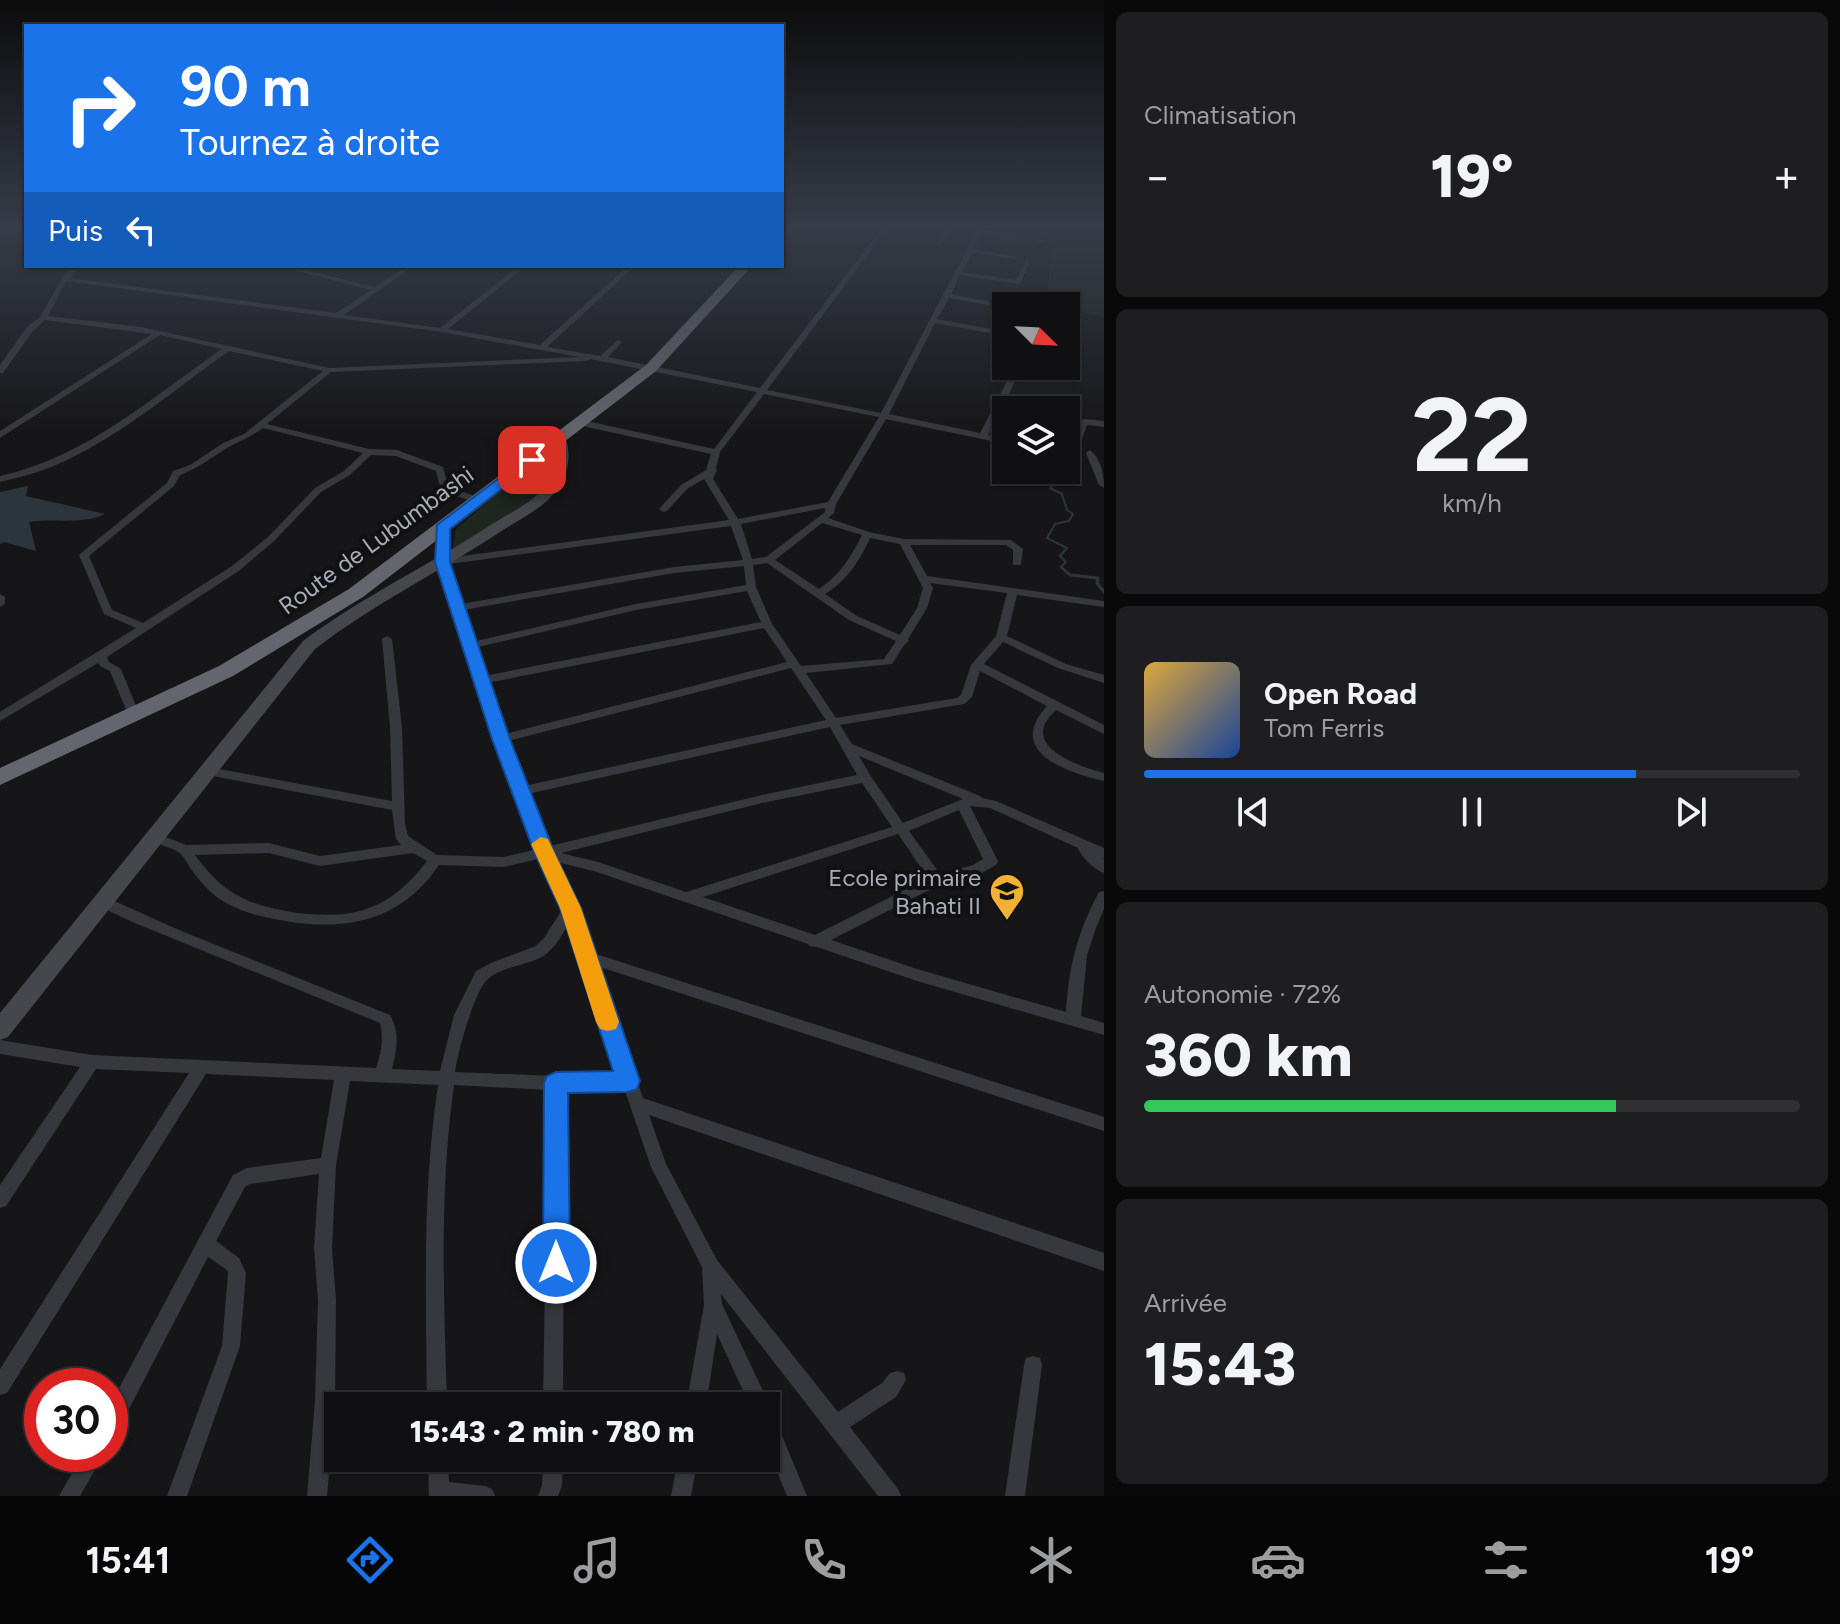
<!DOCTYPE html>
<html lang="fr">
<head>
<meta charset="utf-8">
<style>
  body { margin:0; font-family:Figtree,sans-serif; background:#1e1e20; color:#f1f3f6; height:100vh; display:flex; flex-direction:column; font-size:30px; white-space:nowrap }
  * { box-sizing:border-box; margin:0 }
  p { font-size:26px; color:#9c9d9f }
  .icon { flex:none; width:44px; height:44px; fill:none; stroke:currentColor; stroke-width:2; stroke-linecap:round; stroke-linejoin:round }
  .map { position:relative; flex:1; overflow:hidden }
  .drawer { display:flex; flex-direction:column; gap:12px; padding:12px; background:#09090a; width:736px }
  .drawer>* { flex:none }
  .banner { position:absolute; left:24px; top:24px; width:760px; height:244px; border-radius:0px; box-shadow:0 2px 6px #0004,0 0 0 2px #303032; background:#1a73e8; color:#fff; overflow:hidden }
  .needle { width:52px; rotate:114deg }
  .controls { position:absolute; left:992px; top:292px; display:grid; gap:16px }
  .controls a { display:grid; place-items:center; width:88px; height:88px; border-radius:0px; background:#101012; box-shadow:0 2px 6px #0004,0 0 0 2px #303032; font-size:40px }
  .speed { position:absolute; left:24px; top:1368px; display:flex; gap:16px; font-size:40px; font-weight:700; text-align:center }
  .speed>* { display:grid; place-content:center; width:104px; height:104px; border-radius:50%; background:#101012; box-shadow:0 2px 6px #0004,0 0 0 2px #303032; line-height:1 }
  .speed .limit { border:12px solid #d22; background:#fff; color:#111 }
  .pin { position:absolute; display:grid; place-items:center; width:68px; height:68px; color:#fff; margin:-34px; border-radius:16px; box-shadow:0 4px 12px #0006 }
  .me { position:absolute; width:88px; margin:-44px; rotate:0deg; stroke-linejoin:round; filter:drop-shadow(0 0 6px #0008) }
  .turn { display:flex; align-items:center; gap:28px; height:168px; padding:0 24px; font-size:36px }
  .turn .icon { width:104px; height:104px; stroke-width:2.5 }
  .turn b { display:block; font-size:56px; line-height:68px }
  .then { display:flex; align-items:center; height:76px; padding:0 24px; background:#0003; gap:16px; font-size:30px }
  .big { font-size:60px; font-weight:800; line-height:1.1 }
  .drawer .tile { flex:1; display:flex; flex-direction:column; justify-content:center; gap:12px; min-width:0; padding:0 28px; border-radius:12px; background:#1e1e20 }
  .drawer .dial { align-items:center; gap:0 }
  .dial b { font-size:104px; line-height:1 }
  .song { display:flex; align-items:center; gap:24px }
  .cover { width:96px; height:96px; border-radius:12px; background:linear-gradient(135deg,hsl(40 70% 55%),hsl(220 70% 35%)) }
  .played { height:8px; border-radius:4px; background:linear-gradient(90deg,#1a73e8 75%,#303032 75%) }
  .keys { display:flex; justify-content:space-around; direction:ltr }
  .heat { display:flex; justify-content:space-between; align-items:center; font-size:44px; direction:ltr }
  .charge { height:12px; border-radius:6px; background:linear-gradient(90deg,#34c759 72%,#303032 0) }
  .trip { position:absolute; left:324px; top:1392px; width:456px; height:80px; border-radius:0px; background:#101012; box-shadow:0 2px 6px #0004,0 0 0 2px #303032; font-weight:800; line-height:80px; text-align:center }
  .tabs { display:flex; height:128px; justify-content:space-around; align-items:center; background:#060607; color:#9c9d9f }
  .tabs .icon { width:56px; height:56px }
  .tabs .on { color:#1a73e8 }
  .tabs b { font-size:36px; color:#f1f3f6 }
  main { display:flex; flex:1; min-height:0 }
  .map>svg:first-child { display:block }
  .green { fill:#1e261f }
  .water { fill:#2c353c }
  .lines { fill:none; stroke-linecap:round; stroke-linejoin:round }
  .stream-far1 { stroke:#2c353c; stroke-width:2 }
  .stream { stroke:#2c353c; stroke-width:3 }
  .river { fill:#2c353c; fill-rule:evenodd }
  .street { fill:#37383d; fill-rule:evenodd }
  .secondary { fill:#45474d; fill-rule:evenodd }
  .highway { fill:#63666e; fill-rule:evenodd }
  .route { fill:#1a73e8; stroke:#114b97; stroke-width:2 }
  .slow { fill:#f59e0b }
  .labels { text-anchor:middle; dominant-baseline:central; stroke-width:8; stroke-linejoin:round; paint-order:stroke }
  .street-label { font-size:24px; fill:#a8adb8; stroke:#111113 }
  .poi-label { font-size:24px; fill:#a8adb8; stroke:#111113; text-anchor:end }
</style>
</head>
<body>
<main>
<div class="map">
<svg width="1104" height="1496" viewBox="0 0 1104 1496">
  <rect width="100%" height="100%" fill="#161618"/>
  <!-- green -->
  <g class="green">
    <polygon points="1057,226 1104,226 1104,316 1066,310 1066,306 1044,306"/>
    <polygon points="560,453 562,459 541,497 452,553 456,529 510,482 553,454"/>
  </g>
  <!-- water -->
  <path class="water" d="M28,486L26,496L105,514C82,525 55,518 29,522L36,551L4,542L0,544V492Z"/>
  <g class="lines">
    <!-- stream-far1 -->
    <g class="stream-far1">
      <polyline points="141,266 170,266"/>
      <polyline points="1041,470 1053,472 1056,482 1050,488 1062,494 1067,510 1073,514 1069,521 1055,524 1047,538 1067,548 1060,556 1066,562 1061,567 1063,569"/>
    </g>
    <!-- stream -->
    <polyline class="stream" points="1061,567 1070,575 1098,578 1097,583 1104,592"/>
    <!-- river -->
    <polygon class="river" points="14,226 26,227 0,238 0,232"/>
    <!-- street -->
    <g class="street">
      <path d="M883,226H889L767,390L881,413L979,226H985L983,230L1043,239V241L1041,242L982,233L973,249L1017,257L1014,259L972,253L962,272L1016,280L1026,261H1030L1021,282L1018,284L960,275L951,294L1010,306H1006V308L949,298L937,319L1006,332V336L935,323L889,414L980,433L1015,366H1023L988,435L1006,438V444L886,419L836,504L834,513L828,518L869,532L904,539L1011,540L1023,549L1021,565H1013V550L1006,545H910L927,576L1104,601V607L1017,595L1007,636L1066,664L1104,675V683L1058,668L1003,642L984,664L1104,725V734L1056,710C1050,716 1043,723 1043,732C1043,755 1086,768 1104,773V781C1066,772 1005,752 1047,706L980,671L972,697L964,704L840,725L852,744L980,796L982,798L996,801L1104,848V859L1102,858L1104,860V873C1095,870 1081,857 1078,848L990,808L970,806L998,861L996,865L982,873L941,884L831,940L917,969L1066,1012C1069,966 1077,933 1099,892L1104,891V909L1096,928L1087,955L1081,1016L1104,1023V1035L917,981L817,947L809,946L808,944L597,872L557,862L577,908L593,953L1104,1117V1131L597,966L643,1098L1104,1253V1271L649,1115L666,1164L717,1260L838,1412L882,1383L890,1373L897,1371L904,1373L906,1380L896,1397L850,1427L898,1489L901,1496H878L721,1294L722,1304L770,1406L767,1412L773,1414L807,1496H787L766,1445V1406H750L717,1334L706,1406H686L704,1305L702,1267L651,1167L624,1088L564,1090L563,1406H543L548,1090L454,1085C439,1192 444,1299 447,1406H427C426,1299 422,1191 438,1085L350,1081L336,1165L332,1248L336,1300L335,1401L327,1496H307L315,1401L318,1300L314,1248L319,1174L250,1184L245,1187L216,1241L239,1258L246,1273L240,1346L187,1496H167L222,1346L228,1273L227,1270L208,1257L117,1432L110,1435V1405L233,1175L247,1168L321,1158L334,1080L206,1074L7,1393L0,1395V1369L189,1073L96,1069L6,1206L0,1208V1185L80,1067L0,1054V1040L92,1055L376,1068C381,1053 384,1039 380,1023L135,923L100,907L98,903L100,899L105,898L110,899L179,930L390,1015C400,1033 397,1049 392,1069L440,1071L454,1015L476,971L493,962L536,946L544,938L563,908L542,858L504,867L439,865C403,918 352,931 292,922C270,919 246,914 226,903C212,895 200,882 191,869C188,864 184,857 180,853C173,848 160,845 151,841L150,838L151,835L156,833L186,845L269,843L320,856L401,845L396,839L392,810L208,775L202,771L208,767L392,801L390,727L382,639L387,636L392,639L402,727L405,824L408,836L437,855L504,857L538,849L514,791L463,646L438,562V528L443,525L448,528V558L729,520L704,479L687,489L667,511L664,512L659,509L681,485L706,470L711,454L587,427L583,424L587,421L714,449L757,392L590,359L586,361L331,372L267,424L369,449L397,450L443,467L448,487L481,498V502H475L441,491L436,471L396,456L371,455L350,475L321,492L274,541L240,570L107,657L109,662L121,669L140,716L138,719H130L110,671L100,666L98,663L0,721V712L136,628L104,614L79,555L81,553L167,483L173,471L190,465L223,443L244,434L323,371L229,351C176,388 125,433 65,461C44,471 22,477 0,482V476C86,457 151,398 222,349L160,335L0,438V431L152,334L45,320L33,331L3,373H0V365L27,327L40,317L65,273L74,266H81L69,278L336,313L371,290L278,266H289L375,287L406,266H413L344,315L440,328L519,266H526L448,329L540,345L628,266H635L547,347L600,356L618,340L622,342L608,357L760,388ZM66,281L442,332L579,357L329,368L141,327L48,316ZM764,394L879,417L828,502L738,519L713,479L717,470L716,468L720,452ZM263,428L363,453L344,471L315,488L268,537L232,566L143,623L112,610L89,556L174,486L180,475C198,468 211,458 227,448C240,441 251,437 263,428ZM825,508V512L766,557L752,559L741,524ZM822,523L862,535C851,557 839,576 819,589L775,560ZM731,526L743,560L674,567L461,604L449,564ZM870,538L900,544L923,588L917,608L900,635L857,616L825,594C847,581 860,560 870,538ZM767,563L849,620L896,641L884,659L801,666L772,624L756,587L753,565ZM744,566L746,585L636,604L472,642L463,610L674,573ZM930,583L1007,593L996,636L971,665L961,695L957,698L836,718L806,673L892,664L905,644L909,641L908,639L927,608L933,588ZM747,591L761,622L484,676L474,648L636,610ZM764,628L787,662L505,734L487,683ZM791,668L826,720L524,786L508,741ZM830,727L857,775L762,795L550,846L527,794ZM859,756L963,799L903,823L870,775ZM862,783L892,827L686,892L598,862L561,853L762,803ZM959,810L983,859L973,865L940,874L909,831ZM898,834L928,878L815,935L703,897ZM269,853L320,866L413,853L427,861C412,881 392,900 369,908C335,922 266,913 235,894C219,885 206,870 195,855ZM568,924L619,1074L556,1076L455,1072C458,1052 474,990 489,978C505,965 530,966 546,954C556,946 563,934 568,924Z"/>
      <polygon points="948,226 954,226 940,246 936,246 935,245"/>
      <polygon points="1084,419 1104,421 1104,427 1087,425 1077,453 1066,453 1066,447 1071,448 1080,422"/>
      <path d="M1090,450C1101,458 1104,475 1104,488L1099,485L1086,453Z"/>
      <polygon points="0,594 5,597 5,604 0,607"/>
      <polygon points="1033,1356 1040,1358 1042,1365 1025,1496 1005,1496 1024,1365 1026,1358"/>
      <polygon points="83,1454 104,1454 80,1496 59,1496"/>
      <polygon points="428,1458 448,1458 449,1482 485,1486 492,1489 495,1496 429,1496"/>
      <polygon points="543,1458 563,1458 562,1485 558,1496 538,1496 542,1485"/>
      <polygon points="678,1458 698,1458 691,1496 671,1496"/>
    </g>
    <!-- secondary -->
    <path class="secondary" d="M560,435L566,439C573,462 565,483 548,500C534,513 513,523 497,534C437,573 372,605 315,649L8,1037L0,1040V1013L303,641C360,598 426,567 486,528C502,517 523,508 538,494C554,479 559,460 554,439Z"/>
    <!-- highway -->
    <g class="highway">
      <polygon points="796,226 782,238 784,226"/>
      <polygon points="739,266 752,266 656,371 363,597 233,676 0,785 0,768 219,666 349,589 646,365"/>
    </g>
  </g>
  <!-- sky -->
  <linearGradient id="sky" x2="0" y2="1"><stop stop-color="#0c0c0d"/><stop offset="0.52" stop-color="#363c48"/><stop offset="1" stop-color="#363c48" stop-opacity="0"/></linearGradient>
  <rect width="1104" height="435" fill="url(#sky)"/>
  <!-- route -->
  <polygon class="route" points="527,457 539,460 450,529 450,562 510,739 555,854 581,908 640,1081 637,1089 628,1092 568,1093 570,1263 566,1272 556,1276 547,1272 543,1263 544,1083 547,1076 556,1072 613,1071 560,908 535,854 492,739 435,562 437,525"/>
  <!-- slow -->
  <polygon class="slow" points="541,837 548,839 581,908 619,1022 616,1029 608,1031 600,1029 596,1022 560,908 531,844"/>
  <!-- icons -->
  <defs>
    <g id="school-pin" transform="scale(1.8)"><path d="M0 17L-7.5 6A9.5 9.5 0 1 1 7.5 6Z" fill="#f2b134" stroke="#111113"/><path d="M0-5L7-2L0 1L-7-2ZM-4 1L0 2.5L4 1V4Q0 6-4 4Z" fill="#111"/></g>
  </defs>
  <g fill-rule="evenodd">
    <use href="#school-pin" x="1007" y="891"/>
  </g>
  <g class="labels">
    <!-- street labels -->
    <g class="street-label">
      <text transform="translate(376 540) rotate(-36)">Route de Lubumbashi</text>
    </g>
    <!-- poi labels -->
    <g class="poi-label">
      <text x="981" y="877">Ecole primaire<tspan x="981" dy="28">Bahati II</tspan></text>
    </g>
  </g>
</svg>
<div class="controls">
<a><svg class="needle" viewBox="-14 -14 28 28"><path d="M0-13l5 13h-10z" fill="#e53935"/><path d="M0 13l5-13h-10z" fill="#9c9d9f"/></svg></a>
<a><svg class="icon" aria-label="layers" viewBox="0 0 24 24"><path d="M12 4l9 5-9 5-9-5zM3 14l9 5 9-5"/></svg></a>
</div>
<div class="speed"><div class="limit">30</div></div>
<div class="pin" style="left:532px;top:460px;background:#d93025"><svg class="icon" aria-label="arrive" viewBox="0 0 24 24"><path d="M6 21V4h12l-3 4 3 4H6"/></svg></div>
<svg class="me" style="left:556px;top:1263px" viewBox="-20 -20 40 40"><circle r="17" fill="#1a73e8" stroke="#fff" stroke-width="3"/><path d="M0-11L8 9 0 5-8 9z" fill="#fff"/></svg>
<div class="trip">15:43 · 2 min · 780 m</div>
<div class="banner">
<div class="turn"><svg class="icon" aria-label="right" viewBox="0 0 24 24"><path d="M7 20v-9h11M14 6l5 5-5 5"/></svg><div><b>90 m</b>Tournez à droite</div></div>
<div class="then">Puis<svg class="icon" aria-label="left" viewBox="0 0 24 24"><path d="M17 20v-9H6M10 6l-5 5 5 5"/></svg></div>
</div>
</div>
<section class="drawer">
<div class="tile"><p>Climatisation</p>
<div class="heat"><a>−</a><b class="big">19°</b><a>+</a></div>
</div>
<div class="tile dial"><b>22</b><p>km/h</p></div>
<div class="tile">
<div class="song"><i class="cover"></i><div><b>Open Road</b><p>Tom Ferris</p></div></div>
<div class="played"></div>
<div class="keys"><svg class="icon" aria-label="previous" viewBox="0 0 24 24"><path d="M18 5L8 12l10 7zM5 5v14"/></svg><svg class="icon" aria-label="pause" viewBox="0 0 24 24"><path d="M8 5v14M16 5v14"/></svg><svg class="icon" aria-label="next" viewBox="0 0 24 24"><path d="M6 5l10 7-10 7zM19 5v14"/></svg></div>
</div>
<div class="tile"><p>Autonomie · 72%</p><b class="big">360 km</b><div class="charge"></div></div>
<div class="tile"><p>Arrivée</p><b class="big">15:43</b></div>
</section>
</main>
<nav class="tabs">
<b>15:41</b>
<svg class="icon on" aria-label="directions" viewBox="0 0 24 24"><path d="M12 3l9 9-9 9-9-9zM9 14v-3h6M13 9l2 2-2 2"/></svg>
<svg class="icon" aria-label="music" viewBox="0 0 24 24"><path d="M9 18V5l10-2v13"/><circle cx="6" cy="18" r="3"/><circle cx="16" cy="16" r="3"/></svg>
<svg class="icon" aria-label="phone" viewBox="0 0 24 24"><path d="M5 4h4l2 5-3 2q2 4 5 5l2-3 5 2v4C11 20 4 13 5 4z"/></svg>
<svg class="icon" aria-label="climate" viewBox="0 0 24 24"><path d="M12 3v18M4 7l16 10M4 17L20 7"/></svg>
<svg class="icon" aria-label="car" viewBox="0 0 24 24"><path d="M5 17H2v-5l4-1 3-4h7l3 4 3 1v5h-3M9 17h6M6 11h13"/><circle cx="7" cy="17" r="2"/><circle cx="17" cy="17" r="2"/></svg>
<svg class="icon" aria-label="filters" viewBox="0 0 24 24"><path d="M4 7h16M4 17h16"/><circle cx="9" cy="7" r="2"/><circle cx="15" cy="17" r="2"/></svg>
<b>19°</b>
</nav>
</body>
</html>
